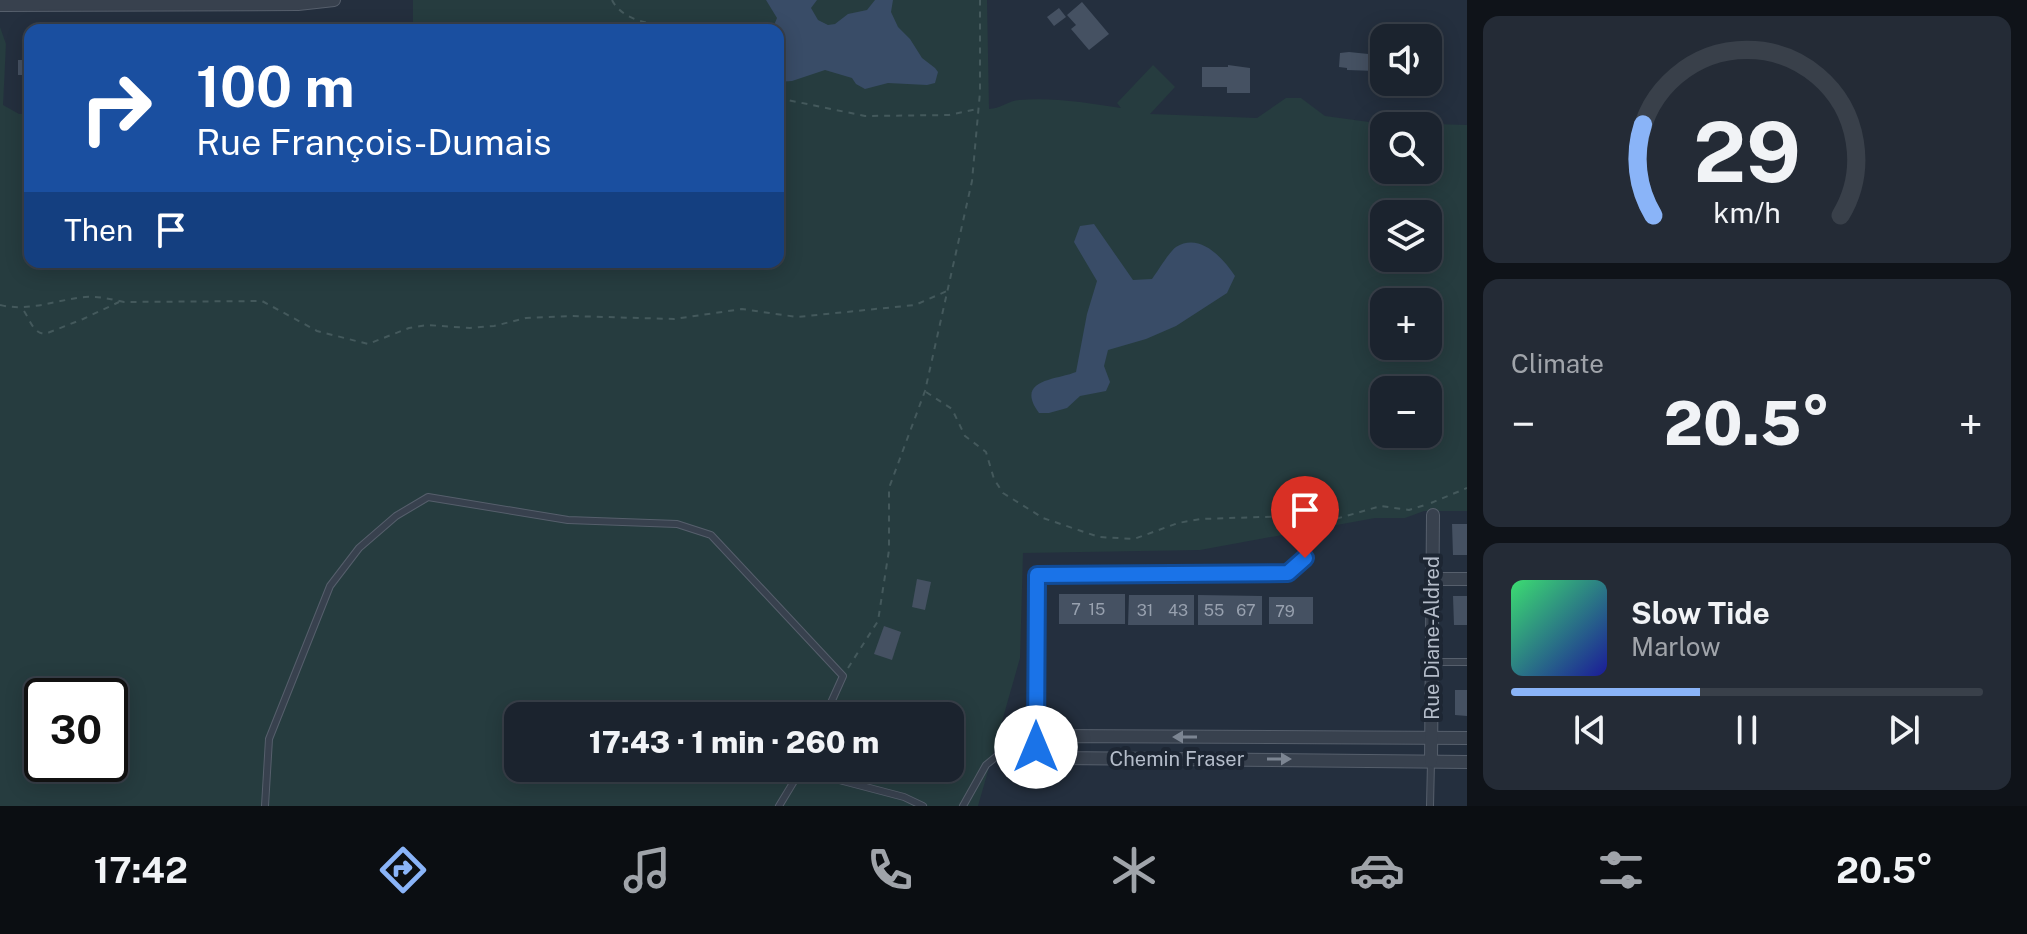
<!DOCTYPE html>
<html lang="en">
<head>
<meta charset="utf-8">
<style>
  body { margin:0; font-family:"Public Sans",sans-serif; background:#242b36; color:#f1f3f6; height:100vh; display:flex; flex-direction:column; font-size:30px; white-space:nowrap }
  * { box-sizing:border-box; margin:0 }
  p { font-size:26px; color:#a0a4aa }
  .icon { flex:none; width:44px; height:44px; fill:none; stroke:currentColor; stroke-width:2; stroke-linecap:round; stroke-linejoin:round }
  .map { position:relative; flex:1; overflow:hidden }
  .details { display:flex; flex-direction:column; gap:16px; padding:16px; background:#0f1319; width:560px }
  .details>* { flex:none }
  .banner { position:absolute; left:24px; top:24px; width:760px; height:244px; border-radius:16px; box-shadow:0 4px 20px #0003,0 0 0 2px #39404a; background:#1a4fa0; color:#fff; overflow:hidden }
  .fabs { position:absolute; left:1370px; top:24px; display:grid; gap:16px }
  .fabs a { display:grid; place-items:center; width:72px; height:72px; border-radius:16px; background:#1b232e; box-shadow:0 4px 20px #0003,0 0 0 2px #39404a; font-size:40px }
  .speed { position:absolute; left:24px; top:678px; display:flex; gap:16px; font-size:40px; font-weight:700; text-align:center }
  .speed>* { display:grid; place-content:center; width:104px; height:104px; border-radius:50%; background:#1b232e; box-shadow:0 4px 20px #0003,0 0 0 2px #39404a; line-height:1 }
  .speed .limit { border:4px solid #111; border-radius:12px; background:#fff; color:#111 }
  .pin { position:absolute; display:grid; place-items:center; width:68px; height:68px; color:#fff; margin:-82px -34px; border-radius:50% 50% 50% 0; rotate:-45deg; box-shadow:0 0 8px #0007 }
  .pin .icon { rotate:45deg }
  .me { position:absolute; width:88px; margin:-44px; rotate:0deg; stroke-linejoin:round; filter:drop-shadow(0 0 6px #0008) }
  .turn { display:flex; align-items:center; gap:28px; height:168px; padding:0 40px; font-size:36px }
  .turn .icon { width:104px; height:104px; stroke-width:2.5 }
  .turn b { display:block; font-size:56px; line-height:68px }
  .then { display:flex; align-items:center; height:76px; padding:0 40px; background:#0003; gap:16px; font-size:30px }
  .big { font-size:60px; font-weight:800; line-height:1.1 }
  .details .tile { flex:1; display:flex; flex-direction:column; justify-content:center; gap:12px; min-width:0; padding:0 28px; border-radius:16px; background:#242b36 }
  .details .dial { align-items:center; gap:0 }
  .dial svg { height:208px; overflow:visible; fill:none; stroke:#39404a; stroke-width:7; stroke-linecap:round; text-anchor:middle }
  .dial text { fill:#f1f3f6; stroke:none }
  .song { display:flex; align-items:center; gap:24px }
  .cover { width:96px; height:96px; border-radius:12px; background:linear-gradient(135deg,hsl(140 70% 55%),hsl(240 70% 35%)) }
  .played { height:8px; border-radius:4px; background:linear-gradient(90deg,#8ab4f8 40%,#39404a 40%) }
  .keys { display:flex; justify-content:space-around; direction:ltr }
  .heat { display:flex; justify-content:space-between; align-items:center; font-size:44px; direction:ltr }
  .trip { position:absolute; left:504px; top:702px; width:460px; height:80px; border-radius:16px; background:#1b232e; box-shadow:0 4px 20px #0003,0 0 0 2px #39404a; font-weight:800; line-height:80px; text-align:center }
  .menu { display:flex; height:128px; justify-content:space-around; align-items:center; background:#0b0e12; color:#a0a4aa }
  .menu .icon { width:56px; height:56px }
  .menu .selected { color:#8ab4f8 }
  .menu b { font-size:36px; color:#f1f3f6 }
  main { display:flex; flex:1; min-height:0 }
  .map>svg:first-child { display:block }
  .green { fill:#263c3f; fill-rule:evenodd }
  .water { fill:#394c67 }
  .building { fill:#455162 }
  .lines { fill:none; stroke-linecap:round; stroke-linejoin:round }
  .service-casing { stroke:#565f6c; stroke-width:8 }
  .minor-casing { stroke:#565f6c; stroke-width:14 }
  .path { stroke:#44595c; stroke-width:2; stroke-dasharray:6 6; stroke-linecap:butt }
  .service { stroke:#38414e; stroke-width:6 }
  .minor { stroke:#38414e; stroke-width:12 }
  .oneway { fill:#7c8592 }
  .route-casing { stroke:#114b97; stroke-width:20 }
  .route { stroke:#1a73e8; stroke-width:14 }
  .labels { text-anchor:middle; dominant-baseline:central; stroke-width:8; stroke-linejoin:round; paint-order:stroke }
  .number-label { font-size:16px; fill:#98a1af }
  .street-label { font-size:20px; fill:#b4bcc9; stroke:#1d2633 }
</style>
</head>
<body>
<main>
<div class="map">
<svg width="1467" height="806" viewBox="0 0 1467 806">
  <rect width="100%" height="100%" fill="#242f3e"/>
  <!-- green -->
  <path class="green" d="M413,0H987L989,109C1000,109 1008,101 1019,100C1053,97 1088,103 1121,108L1117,103L1153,65L1175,87L1150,114L1257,118L1286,98H1301L1325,116L1369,122L1467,125V511H1424L1405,518H1375L1200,550L1023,553L1020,658L978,806H0V27L6,44L3,105L19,114H30V262H778V30H413ZM1384,126H1428V170H1384ZM1384,214H1428V258H1384ZM1384,302H1428V346H1384ZM1384,390H1428V434H1384ZM42,696H110V764H42ZM518,716H950V768H518Z"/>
  <!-- water -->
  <g class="water">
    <polygon points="766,0 817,0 811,8 818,20 828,25 835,24 848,14 867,10 875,0 893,0 891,12 898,27 910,39 922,58 935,68 938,72 935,83 927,85 888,83 865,89 856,84 852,78 825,70 792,81 778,82 778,30 772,30 777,18"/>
    <path d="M1094,224L1133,280L1152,279C1158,271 1169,252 1176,247C1200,232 1223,258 1235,276L1227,293L1176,326L1146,339L1108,350L1104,366L1110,382L1106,391L1080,396L1067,408L1049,413H1039C1014,379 1057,380 1076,372L1087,314L1097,281L1074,242L1080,226Z"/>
  </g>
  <!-- building -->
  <g class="building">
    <polygon points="1082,2 1109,34 1089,50 1071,29 1076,25 1067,15"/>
    <polygon points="1059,8 1066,17 1054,26 1047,17"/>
    <polygon points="1349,52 1378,55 1376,71 1347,70 1347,68 1339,67 1340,53"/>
    <polygon points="18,60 30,60 30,80 25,80 25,75 18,75"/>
    <polygon points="1228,65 1250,68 1250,93 1227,93 1227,87 1202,87 1202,67 1228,67"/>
    <polygon points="1452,524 1467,524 1467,555 1453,555"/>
    <polygon points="917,579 931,582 925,610 912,607"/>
    <rect x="1059" y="594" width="66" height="30"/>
    <polygon points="1129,595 1194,595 1194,625 1128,625"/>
    <polygon points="1198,595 1262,596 1262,625 1198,625"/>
    <polygon points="1453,596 1467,596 1467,625 1454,625"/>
    <rect x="1269" y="597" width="44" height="27"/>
    <polygon points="884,626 901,632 892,660 874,654"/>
    <polygon points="1455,690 1467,690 1467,716 1455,715"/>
  </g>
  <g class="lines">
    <!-- service casing -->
    <g class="service-casing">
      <g id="service">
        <polyline points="1432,662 1467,662"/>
        <polyline points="801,770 904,797 923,806"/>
        <polyline points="265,806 269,739 330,586 359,548 396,516 428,497 568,520 677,524 711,535 843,676 825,716"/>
        <polyline points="779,806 802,768"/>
        <polyline points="963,806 986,765 1003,751 1036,747"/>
        <polyline points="1430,806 1431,762"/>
      </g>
    </g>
    <!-- minor casing -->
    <g class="minor-casing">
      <g id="minor">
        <polyline points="0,5 298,4 334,0"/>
        <polyline points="1433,579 1467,579"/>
        <polyline points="1036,747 1037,575 1288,573 1305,558"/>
        <polyline points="1036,747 1053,736 1467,738"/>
        <polyline points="1036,747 1059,758 1467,762"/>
        <polyline points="1431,761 1433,515"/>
      </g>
    </g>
    <!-- path -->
    <g class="path">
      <path d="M612,0C625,27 673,26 698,30"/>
      <polyline points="778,98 865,116 949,115 977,109"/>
      <path d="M0,305C30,312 55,300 85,297C98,296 110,299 124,302L262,301L317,331L368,344L409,328L427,325L470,328L494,326L526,318L570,316L674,319L742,309L797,317L915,305L947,291"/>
      <path d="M24,311C30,320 33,333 45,334L83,319L119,302"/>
      <polyline points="926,392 952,409 965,436 986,452 994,479 1003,493 1043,518 1099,537 1134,539 1178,523 1201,519 1292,516 1325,522 1381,506 1409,510 1425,505"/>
      <polyline points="1431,503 1467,488"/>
      <polyline points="848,668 878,621 889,550 889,488 925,391 972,181 980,92 980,0"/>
    </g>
    <!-- service -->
    <use href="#service" class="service"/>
    <!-- minor -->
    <use href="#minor" class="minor"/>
  </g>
  <!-- one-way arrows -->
  <defs><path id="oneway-solid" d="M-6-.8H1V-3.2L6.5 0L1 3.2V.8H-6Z" transform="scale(2)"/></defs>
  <g class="oneway">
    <use href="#oneway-solid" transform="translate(1185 737) rotate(-180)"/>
    <use href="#oneway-solid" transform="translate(1279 759)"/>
  </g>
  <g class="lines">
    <!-- route casing -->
    <g class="route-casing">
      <polyline id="route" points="1036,747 1037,575 1288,573 1305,558"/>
    </g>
    <!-- route -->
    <use href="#route" class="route"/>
  </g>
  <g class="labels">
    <!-- number labels -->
    <g class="number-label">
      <text x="1076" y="609">7</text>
      <text x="1097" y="609">15</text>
      <text x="1145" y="610">31</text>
      <text x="1178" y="610">43</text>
      <text x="1214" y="610">55</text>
      <text x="1246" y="610">67</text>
      <text x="1285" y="611">79</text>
    </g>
    <!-- street labels -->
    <g class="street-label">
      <text transform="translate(1432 638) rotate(-90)">Rue Diane-Aldred</text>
      <text x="1177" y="759">Chemin Fraser</text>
    </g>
  </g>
</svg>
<div class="fabs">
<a><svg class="icon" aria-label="sound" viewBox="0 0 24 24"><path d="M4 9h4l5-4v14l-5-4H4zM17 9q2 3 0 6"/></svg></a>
<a><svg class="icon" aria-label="search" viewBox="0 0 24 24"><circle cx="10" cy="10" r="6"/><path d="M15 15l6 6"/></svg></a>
<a><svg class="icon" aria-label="layers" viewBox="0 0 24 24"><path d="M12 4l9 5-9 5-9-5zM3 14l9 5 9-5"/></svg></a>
<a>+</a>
<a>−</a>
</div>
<div class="speed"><div class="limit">30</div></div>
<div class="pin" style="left:1305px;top:558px;background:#d93025"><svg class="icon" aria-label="arrive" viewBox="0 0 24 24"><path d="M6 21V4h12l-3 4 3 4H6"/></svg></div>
<svg class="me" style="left:1036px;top:747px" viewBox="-20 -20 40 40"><circle r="19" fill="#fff"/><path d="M0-13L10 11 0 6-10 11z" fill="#1a73e8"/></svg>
<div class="trip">17:43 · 1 min · 260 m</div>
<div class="banner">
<div class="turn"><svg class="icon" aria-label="right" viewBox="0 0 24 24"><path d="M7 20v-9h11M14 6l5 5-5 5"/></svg><div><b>100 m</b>Rue François-Dumais</div></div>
<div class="then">Then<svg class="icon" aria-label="arrive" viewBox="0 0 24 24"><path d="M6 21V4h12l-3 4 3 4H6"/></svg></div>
</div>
</div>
<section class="details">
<div class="tile dial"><svg viewBox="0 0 100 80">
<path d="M14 69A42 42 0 1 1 86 69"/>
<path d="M14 69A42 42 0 0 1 10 34" stroke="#8ab4f8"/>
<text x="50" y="56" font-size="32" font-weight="700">29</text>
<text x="50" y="72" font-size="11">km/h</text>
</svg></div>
<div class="tile"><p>Climate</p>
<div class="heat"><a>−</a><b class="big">20.5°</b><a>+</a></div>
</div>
<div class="tile">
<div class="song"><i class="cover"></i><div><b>Slow Tide</b><p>Marlow</p></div></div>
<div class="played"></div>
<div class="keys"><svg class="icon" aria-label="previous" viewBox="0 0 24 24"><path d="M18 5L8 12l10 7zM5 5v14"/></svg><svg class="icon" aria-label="pause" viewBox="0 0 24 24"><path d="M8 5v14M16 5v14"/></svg><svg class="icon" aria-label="next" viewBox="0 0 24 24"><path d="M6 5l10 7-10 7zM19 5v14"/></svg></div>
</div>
</section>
</main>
<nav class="menu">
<b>17:42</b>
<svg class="icon selected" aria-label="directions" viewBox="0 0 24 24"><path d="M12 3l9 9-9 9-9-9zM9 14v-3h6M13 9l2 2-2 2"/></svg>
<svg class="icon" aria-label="music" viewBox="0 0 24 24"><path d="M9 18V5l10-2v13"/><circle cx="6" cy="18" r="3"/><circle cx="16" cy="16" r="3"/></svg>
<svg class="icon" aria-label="phone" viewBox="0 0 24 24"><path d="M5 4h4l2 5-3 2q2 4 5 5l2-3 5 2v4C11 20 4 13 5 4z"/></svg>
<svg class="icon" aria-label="climate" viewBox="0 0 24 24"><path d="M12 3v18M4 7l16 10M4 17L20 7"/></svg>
<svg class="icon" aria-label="car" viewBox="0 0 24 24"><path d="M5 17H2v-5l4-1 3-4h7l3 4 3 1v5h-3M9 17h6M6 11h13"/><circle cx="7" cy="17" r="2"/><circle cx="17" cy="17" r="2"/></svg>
<svg class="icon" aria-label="filters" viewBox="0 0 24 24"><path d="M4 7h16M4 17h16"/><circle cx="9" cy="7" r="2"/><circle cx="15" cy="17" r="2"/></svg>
<b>20.5°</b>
</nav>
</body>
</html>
